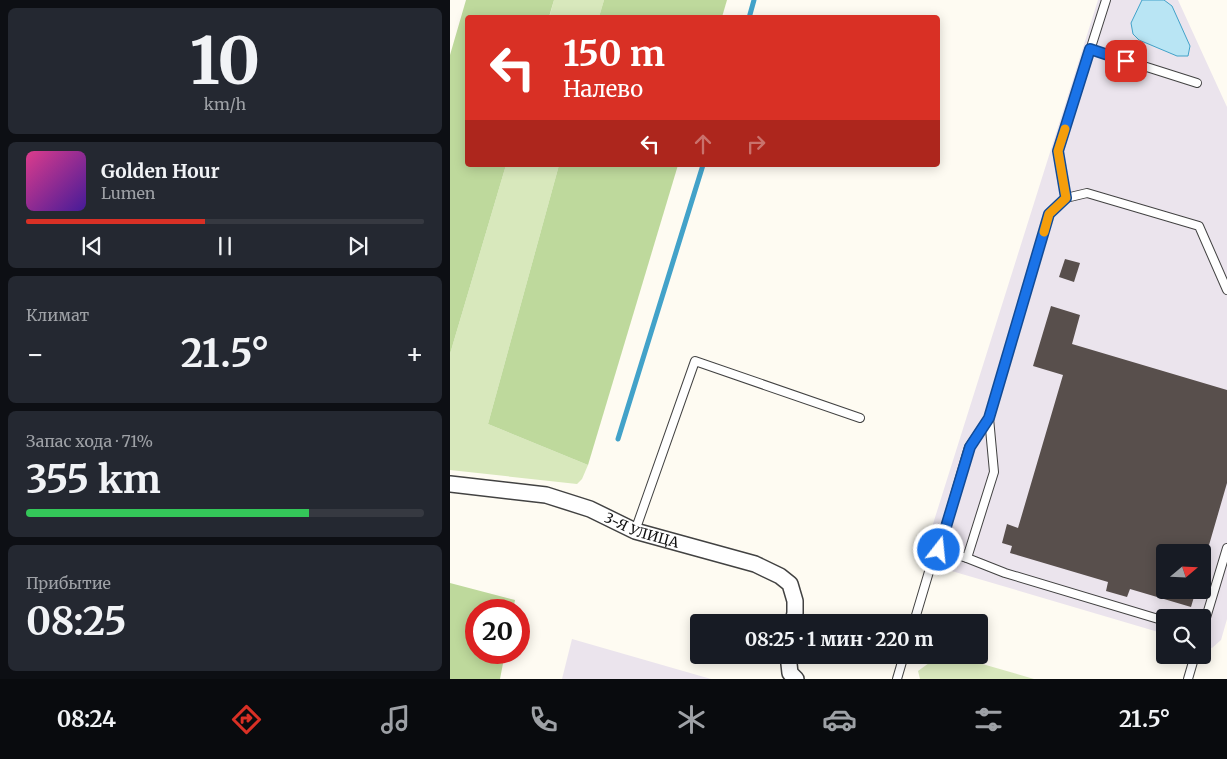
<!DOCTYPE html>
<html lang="ru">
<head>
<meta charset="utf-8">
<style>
  body { margin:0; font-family:Merriweather,serif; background:#242831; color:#f1f3f6; height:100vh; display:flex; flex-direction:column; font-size:19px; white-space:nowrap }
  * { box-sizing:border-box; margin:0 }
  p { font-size:16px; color:#9ea1a6 }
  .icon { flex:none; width:28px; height:28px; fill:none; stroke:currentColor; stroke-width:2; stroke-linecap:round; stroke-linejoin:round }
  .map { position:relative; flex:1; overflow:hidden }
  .details { display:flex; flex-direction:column; gap:8px; padding:8px; background:#0d0f14; width:450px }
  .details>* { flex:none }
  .banner { position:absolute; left:15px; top:15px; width:475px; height:152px; border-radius:5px; box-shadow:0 2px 12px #0003; background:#d93025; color:#fff; overflow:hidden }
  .needle { width:32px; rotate:71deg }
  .fabs { position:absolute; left:706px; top:544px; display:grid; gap:10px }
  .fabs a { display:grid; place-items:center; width:55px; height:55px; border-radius:5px; background:#171b24; box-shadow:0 2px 12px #0003; font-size:25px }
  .speed { position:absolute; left:15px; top:599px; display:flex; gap:10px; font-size:25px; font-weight:700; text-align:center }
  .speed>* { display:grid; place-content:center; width:65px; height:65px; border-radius:50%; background:#171b24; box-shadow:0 2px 12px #0003; line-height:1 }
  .speed .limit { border:8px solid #d22; background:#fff; color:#111 }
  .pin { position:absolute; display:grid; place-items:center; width:42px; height:42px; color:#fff; margin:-21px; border-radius:10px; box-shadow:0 2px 8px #0006 }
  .me { position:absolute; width:55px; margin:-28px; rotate:16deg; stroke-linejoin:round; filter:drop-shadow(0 0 4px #0008) }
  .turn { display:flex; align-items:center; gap:18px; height:105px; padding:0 15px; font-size:22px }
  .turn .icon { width:65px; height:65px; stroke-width:2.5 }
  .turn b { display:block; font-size:35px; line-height:42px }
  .lanes { display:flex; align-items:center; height:48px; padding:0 15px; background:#0003; justify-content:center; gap:25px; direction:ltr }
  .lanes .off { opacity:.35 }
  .big { font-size:38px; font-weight:700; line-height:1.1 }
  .details .widget { flex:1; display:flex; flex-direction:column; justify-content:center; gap:8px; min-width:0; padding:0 18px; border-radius:8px; background:#242831 }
  .details .dial { align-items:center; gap:0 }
  .dial b { font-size:65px; line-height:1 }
  .song { display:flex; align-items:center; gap:15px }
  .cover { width:60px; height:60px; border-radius:8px; background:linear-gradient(135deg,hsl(330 70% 55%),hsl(260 70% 35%)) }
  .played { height:5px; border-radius:2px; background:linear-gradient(90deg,#d93025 45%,#363941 45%) }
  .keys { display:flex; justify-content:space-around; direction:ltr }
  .heat { display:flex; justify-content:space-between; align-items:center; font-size:28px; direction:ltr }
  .charge { height:8px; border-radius:4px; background:linear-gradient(90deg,#34c759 71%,#363941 0) }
  .trip { position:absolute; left:240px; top:614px; width:298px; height:50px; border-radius:5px; background:#171b24; box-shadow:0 2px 12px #0003; font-weight:700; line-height:50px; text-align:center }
  .tabs { display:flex; height:80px; justify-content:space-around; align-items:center; background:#090b0e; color:#9ea1a6 }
  .tabs .icon { width:35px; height:35px }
  .tabs .active { color:#d93025 }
  .tabs b { font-size:22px; color:#f1f3f6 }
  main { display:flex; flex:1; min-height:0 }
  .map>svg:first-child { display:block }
  .industrial { fill:#ebe4ed; fill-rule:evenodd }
  .green { fill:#d8e8bc }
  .forest { fill:#bed99c }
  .water { fill:#b9e5f4; stroke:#42a2c9 }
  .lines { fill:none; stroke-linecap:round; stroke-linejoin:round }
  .stream { stroke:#42a2c9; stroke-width:5 }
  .building { fill:#584f4c }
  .lane-casing { stroke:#424242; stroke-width:10 }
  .street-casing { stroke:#424242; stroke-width:18 }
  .lane { stroke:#fff; stroke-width:8 }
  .street { stroke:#fff; stroke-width:15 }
  .route-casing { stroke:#114b97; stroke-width:12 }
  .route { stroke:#1a73e8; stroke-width:9 }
  .slow { stroke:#f59e0b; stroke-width:9 }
  .labels { text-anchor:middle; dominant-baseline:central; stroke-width:5; stroke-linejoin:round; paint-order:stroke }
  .street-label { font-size:14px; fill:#0f0f0f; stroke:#fff }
</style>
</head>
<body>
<main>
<section class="details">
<div class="widget dial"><b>10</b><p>km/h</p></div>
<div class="widget">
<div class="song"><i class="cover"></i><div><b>Golden Hour</b><p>Lumen</p></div></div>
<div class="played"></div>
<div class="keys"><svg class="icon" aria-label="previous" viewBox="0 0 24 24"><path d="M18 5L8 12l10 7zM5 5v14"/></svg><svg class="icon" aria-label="pause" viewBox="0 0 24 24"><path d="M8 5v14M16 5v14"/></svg><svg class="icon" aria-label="next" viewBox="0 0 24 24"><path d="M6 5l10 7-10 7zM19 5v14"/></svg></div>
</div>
<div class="widget"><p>Климат</p>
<div class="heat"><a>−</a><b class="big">21.5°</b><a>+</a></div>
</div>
<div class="widget"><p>Запас хода · 71%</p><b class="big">355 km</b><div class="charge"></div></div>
<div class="widget"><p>Прибытие</p><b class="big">08:25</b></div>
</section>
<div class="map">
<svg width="777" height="679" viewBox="0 0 777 679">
  <rect width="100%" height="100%" fill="#fefbf2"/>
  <!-- industrial -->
  <g class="industrial">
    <path d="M648,0H728L777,107V619L771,640L762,648L753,645L752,618H715V634L471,562ZM715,552H752V590H715Z"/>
    <polygon points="122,639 261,679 112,679"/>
  </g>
  <!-- green -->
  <g class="green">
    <polygon points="104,0 154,0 149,17 99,18"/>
    <polygon points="56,165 109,165 38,424 138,465 132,479 127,484 0,470 0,354"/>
    <polygon points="490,655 501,655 584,679 470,679 468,671"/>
  </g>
  <!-- forest -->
  <g class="forest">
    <polygon points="16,0 104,0 99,17 18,18 18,165 56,165 0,354 0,55"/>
    <polygon points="154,0 277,0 272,17 149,17"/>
    <polygon points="109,165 228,165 138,465 38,424"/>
    <polygon points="0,583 65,600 63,610 26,610 26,652 55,653 50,679 0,679"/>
  </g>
  <!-- water -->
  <polygon class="water" points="692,0 714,0 722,6 740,46 738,56 727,56 689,40 683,34 681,23"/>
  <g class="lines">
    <!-- stream -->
    <g class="stream">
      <polyline points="299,18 304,0"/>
      <polyline points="168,439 253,165"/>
    </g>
  </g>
  <!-- building -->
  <g class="building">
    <polygon points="615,259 630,263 624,282 609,277"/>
    <polygon points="601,306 630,315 622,344 777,390 777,483 757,552 715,552 715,590 746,590 741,607 680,589 677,597 656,591 658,582 560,553 562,546 552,543 557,524 568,528 613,375 583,366"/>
  </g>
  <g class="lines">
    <!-- lane casing -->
    <g class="lane-casing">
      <g id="lane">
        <polyline points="640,49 747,83"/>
        <polyline points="616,198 608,151 656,0"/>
        <polyline points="185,531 245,361 410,418"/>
        <polyline points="517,558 489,550 519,447 539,418"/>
        <polyline points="715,621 555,573 517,558 544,472 539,418 599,214 616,198 637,193 749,226 777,290"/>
        <polyline points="464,622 481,565 489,550"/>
        <polyline points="752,631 777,548"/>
        <polyline points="447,679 454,655"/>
        <polyline points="738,679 745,655"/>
      </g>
    </g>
    <!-- street casing -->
    <g class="street-casing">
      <g id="street">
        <path id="s1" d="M0,484L96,495L140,509L185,531L305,564L330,576L340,584L345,601V613L343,622"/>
        <polyline points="338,655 340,673 346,679"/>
      </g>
    </g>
    <!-- lane -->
    <use href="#lane" class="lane"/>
    <!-- street -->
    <use href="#street" class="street"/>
  </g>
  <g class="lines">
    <!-- route casing -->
    <g class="route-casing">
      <polyline id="route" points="489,550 520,447 539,418 599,214 616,198 608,151 640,49 676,61"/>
    </g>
    <!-- route -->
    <use href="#route" class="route"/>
    <!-- slow -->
    <polyline class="slow" points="594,232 599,214 616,198 608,151 615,129"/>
  </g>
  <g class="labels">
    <!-- street labels -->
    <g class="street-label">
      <text stroke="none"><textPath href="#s1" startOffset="199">3-Я УЛИЦА</textPath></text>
    </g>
  </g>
</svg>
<div class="fabs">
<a><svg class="needle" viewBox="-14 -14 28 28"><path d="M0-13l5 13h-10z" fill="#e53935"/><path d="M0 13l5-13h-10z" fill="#9ea1a6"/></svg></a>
<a><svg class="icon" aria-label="search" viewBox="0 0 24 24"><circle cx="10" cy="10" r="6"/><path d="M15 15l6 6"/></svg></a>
</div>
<div class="speed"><div class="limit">20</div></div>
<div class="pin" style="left:676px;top:61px;background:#d93025"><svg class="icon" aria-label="arrive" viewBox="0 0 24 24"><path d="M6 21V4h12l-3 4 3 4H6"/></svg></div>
<svg class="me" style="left:489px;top:550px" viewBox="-20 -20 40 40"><circle r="17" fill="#1a73e8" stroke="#fff" stroke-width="3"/><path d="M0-11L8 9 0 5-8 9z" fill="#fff"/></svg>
<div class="trip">08:25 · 1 мин · 220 m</div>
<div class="banner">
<div class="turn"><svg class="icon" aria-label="left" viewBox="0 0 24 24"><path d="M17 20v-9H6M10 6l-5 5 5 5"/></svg><div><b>150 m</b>Налево</div></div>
<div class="lanes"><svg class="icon" aria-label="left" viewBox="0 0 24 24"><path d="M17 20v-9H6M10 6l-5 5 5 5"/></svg><svg class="icon off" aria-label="ahead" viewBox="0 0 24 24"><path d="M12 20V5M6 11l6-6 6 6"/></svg><svg class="icon off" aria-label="right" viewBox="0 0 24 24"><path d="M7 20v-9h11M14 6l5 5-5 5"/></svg></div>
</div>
</div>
</main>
<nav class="tabs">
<b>08:24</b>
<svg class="icon active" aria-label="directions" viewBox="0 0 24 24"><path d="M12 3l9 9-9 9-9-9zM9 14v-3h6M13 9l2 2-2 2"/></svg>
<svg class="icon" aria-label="music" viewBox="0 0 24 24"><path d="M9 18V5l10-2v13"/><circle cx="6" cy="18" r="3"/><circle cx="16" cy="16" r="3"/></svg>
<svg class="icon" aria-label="phone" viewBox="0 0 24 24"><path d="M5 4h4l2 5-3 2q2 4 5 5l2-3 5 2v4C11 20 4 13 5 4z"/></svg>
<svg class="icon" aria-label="climate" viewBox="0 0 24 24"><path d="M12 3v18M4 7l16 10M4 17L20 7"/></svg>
<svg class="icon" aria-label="car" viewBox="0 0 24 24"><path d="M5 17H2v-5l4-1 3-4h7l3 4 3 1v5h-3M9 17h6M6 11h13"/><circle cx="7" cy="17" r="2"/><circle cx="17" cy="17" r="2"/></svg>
<svg class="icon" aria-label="filters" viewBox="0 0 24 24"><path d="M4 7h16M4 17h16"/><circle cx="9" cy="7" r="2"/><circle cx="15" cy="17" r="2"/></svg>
<b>21.5°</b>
</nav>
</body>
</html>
